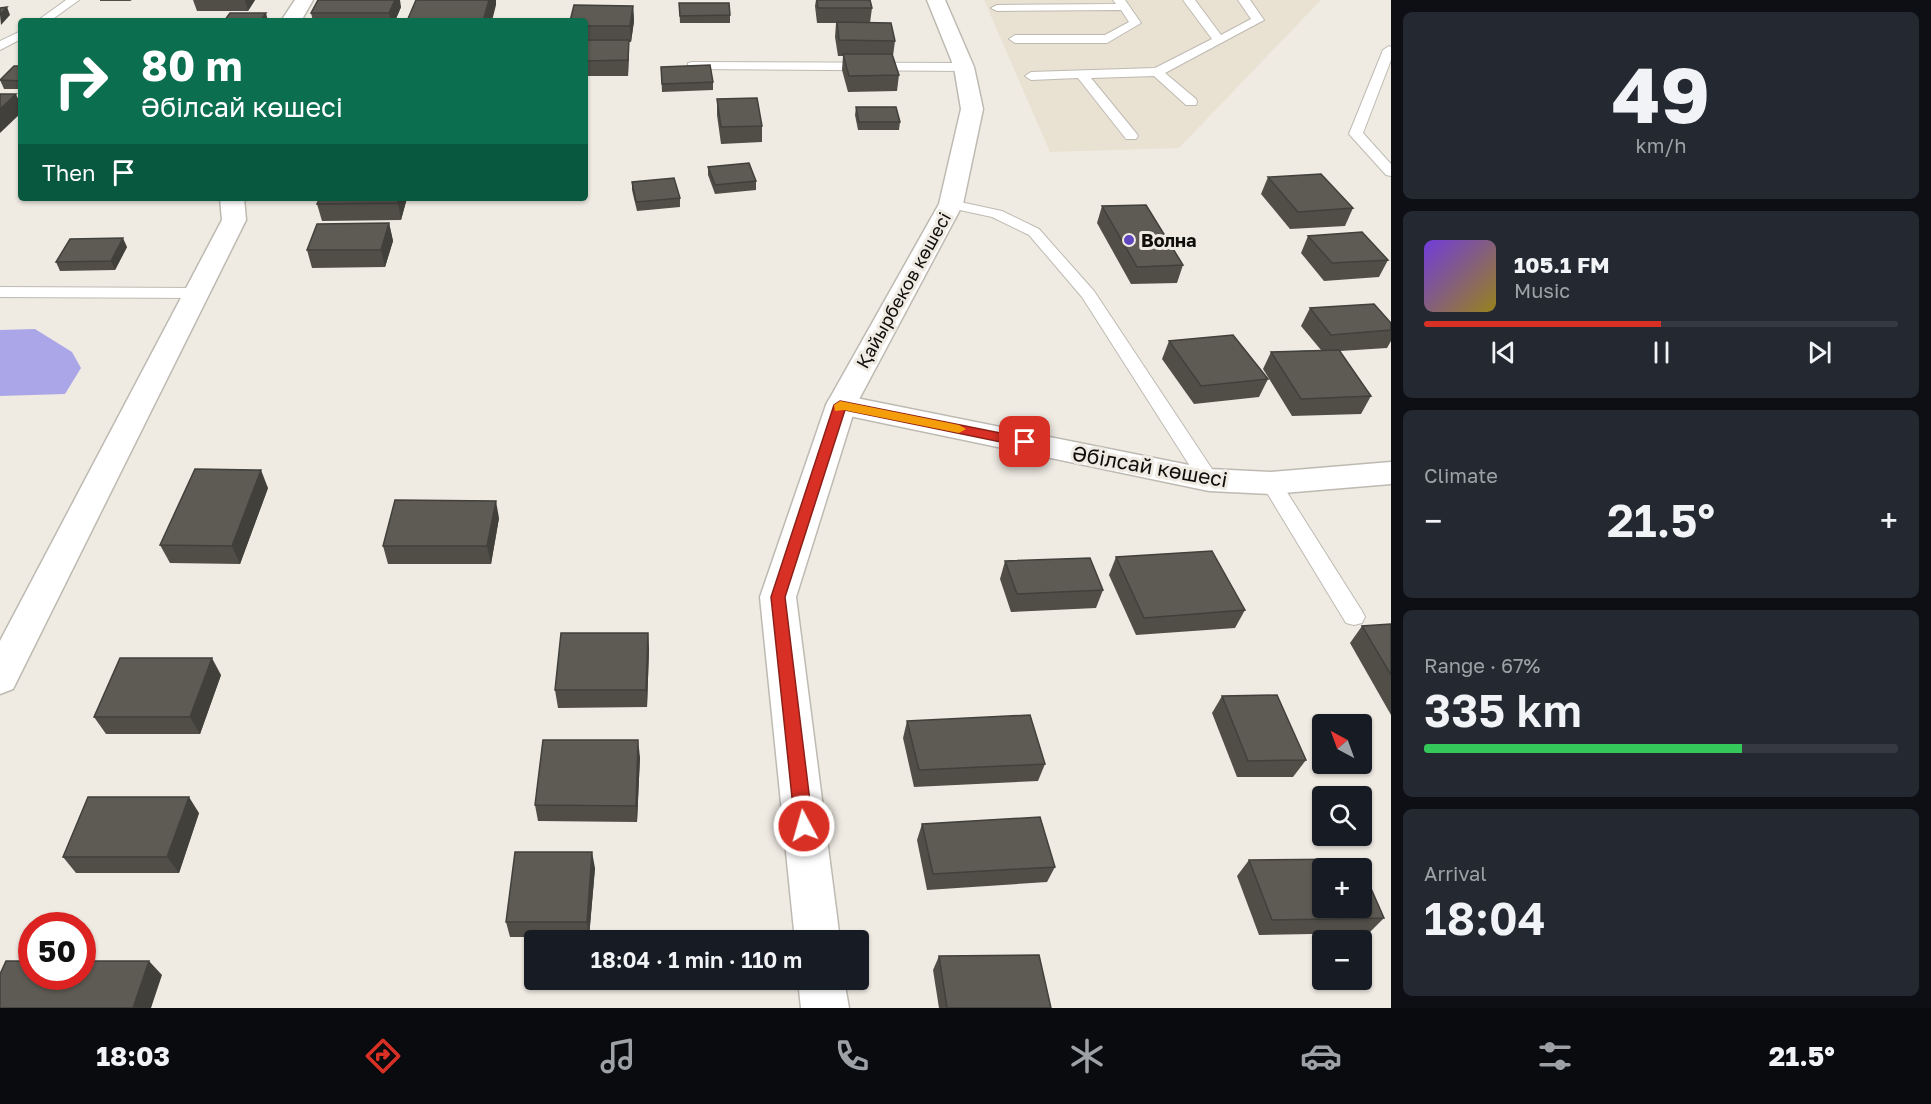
<!DOCTYPE html>
<html lang="en">
<head>
<meta charset="utf-8">
<style>
  body { margin:0; font-family:"Golos Text",sans-serif; background:#242831; color:#f1f3f6; height:100vh; display:flex; flex-direction:column; font-size:22px; white-space:nowrap }
  * { box-sizing:border-box; margin:0 }
  p { font-size:20px; color:#9ea1a6 }
  .icon { flex:none; width:33px; height:33px; fill:none; stroke:currentColor; stroke-width:2; stroke-linecap:round; stroke-linejoin:round }
  .map { position:relative; flex:1; overflow:hidden }
  .sheet { display:flex; flex-direction:column; gap:12px; padding:12px; background:#0d0f14; width:540px }
  .sheet>* { flex:none }
  .hud { position:absolute; left:18px; top:18px; width:570px; height:183px; border-radius:6px; box-shadow:0 2px 4px #0004; background:#0b6e4f; color:#fff; overflow:hidden }
  .needle { width:39px; rotate:319deg }
  .fabs { position:absolute; left:1312px; top:714px; display:grid; gap:12px }
  .fabs a { display:grid; place-items:center; width:60px; height:60px; border-radius:6px; background:#171b24; box-shadow:0 2px 4px #0004; font-size:30px }
  .speed { position:absolute; left:18px; top:912px; display:flex; gap:12px; font-size:30px; font-weight:700; text-align:center }
  .speed>* { display:grid; place-content:center; width:78px; height:78px; border-radius:50%; background:#171b24; box-shadow:0 2px 4px #0004; line-height:1 }
  .speed .limit { border:9px solid #d22; background:#fff; color:#111 }
  .pin { position:absolute; display:grid; place-items:center; width:51px; height:51px; color:#fff; margin:-26px; border-radius:12px; box-shadow:0 3px 9px #0006 }
  .me { position:absolute; width:66px; margin:-33px; rotate:354deg; stroke-linejoin:round; filter:drop-shadow(0 0 4px #0008) }
  .turn { display:flex; align-items:center; gap:21px; height:126px; padding:0 24px; font-size:27px }
  .turn .icon { width:78px; height:78px; stroke-width:2.5 }
  .turn b { display:block; font-size:42px; line-height:51px }
  .then { display:flex; align-items:center; height:57px; padding:0 24px; background:#0003; gap:12px; font-size:22px }
  .big { font-size:45px; font-weight:600; line-height:1.1 }
  .sheet .card { flex:1; display:flex; flex-direction:column; justify-content:center; gap:9px; min-width:0; padding:0 21px; border-radius:9px; background:#242831 }
  .sheet .dial { align-items:center; gap:0 }
  .dial b { font-size:78px; line-height:1 }
  .song { display:flex; align-items:center; gap:18px }
  .cover { width:72px; height:72px; border-radius:9px; background:linear-gradient(135deg,hsl(260 70% 55%),hsl(50 70% 35%)) }
  .played { height:6px; border-radius:3px; background:linear-gradient(90deg,#d93025 50%,#363941 50%) }
  .keys { display:flex; justify-content:space-around; direction:ltr }
  .heat { display:flex; justify-content:space-between; align-items:center; font-size:33px; direction:ltr }
  .charge { height:9px; border-radius:4px; background:linear-gradient(90deg,#34c759 67%,#363941 0) }
  .trip { position:absolute; left:524px; top:930px; width:345px; height:60px; border-radius:6px; background:#171b24; box-shadow:0 2px 4px #0004; font-weight:600; line-height:60px; text-align:center }
  .tab-bar { display:flex; height:96px; justify-content:space-around; align-items:center; background:#090b0e; color:#9ea1a6 }
  .tab-bar .icon { width:42px; height:42px }
  .tab-bar .active { color:#d93025 }
  .tab-bar b { font-size:27px; color:#f1f3f6 }
  main { display:flex; flex:1; min-height:0 }
  .map>svg:first-child { display:block }
  .built { fill:#e9e1d2 }
  .water { fill:#aba6e8 }
  .lines { fill:none; stroke-linecap:round; stroke-linejoin:round }
  .lane-casing { stroke:#bebab2; stroke-width:2 }
  .street-casing { stroke:#bebab2; stroke-width:3 }
  .secondary-casing { stroke:#bebab2; stroke-width:3 }
  .lane { fill:#fff; fill-rule:evenodd }
  .street { fill:#fff; fill-rule:evenodd }
  .secondary { fill:#fff; fill-rule:evenodd }
  .wall { fill:#514e48 }
  .shaded-wall { fill:#42403b }
  .building { fill:#5e5b54; stroke:#42403b; stroke-width:1.5; fill-rule:evenodd }
  .route { fill:#d93025; stroke:#8d1f18; stroke-width:1.5 }
  .slow { fill:#f59e0b }
  .poi-dot { fill:#6047bf; stroke:#efebe3; stroke-width:2 }
  .labels { text-anchor:middle; dominant-baseline:central; stroke-width:6; stroke-linejoin:round; paint-order:stroke }
  .far-poi-label { font-size:18px; font-weight:bold; fill:#0f0e0b; stroke:#efebe3; text-anchor:start }
  .far-street-label { font-size:18px; fill:#0f0e0b; stroke:#efebe3 }
  .street-label { font-size:21px; fill:#0f0e0b; stroke:#efebe3 }
</style>
</head>
<body>
<main>
<div class="map">
<svg width="1391" height="1008" viewBox="0 0 1391 1008">
  <rect width="100%" height="100%" fill="#efebe3"/>
  <!-- built -->
  <polygon class="built" points="984,0 1321,0 1179,148 1050,152"/>
  <!-- water -->
  <polygon class="water" points="35,329 72,352 81,368 65,394 0,396 0,330"/>
  <g class="lines">
    <!-- lane casing -->
    <g class="lane-casing">
      <g id="lane">
        <polygon points="66,0 79,0 50,21 37,21"/>
        <polygon points="1113,0 1125,0 1141,23 1107,43 1015,43 1009,39 1015,35 1105,35 1129,22 1121,10 997,11 991,8 997,5 1116,4"/>
        <polygon points="1183,0 1195,0 1221,35 1251,19 1238,0 1250,0 1264,20 1165,73 1196,99 1197,102 1196,105 1186,105 1154,76 1091,78 1136,133 1138,136 1136,139 1126,139 1078,78 1031,80 1025,76 1031,72 1155,68 1212,39"/>
        <polygon points="21,31 21,39 0,50 0,41"/>
        <polygon points="1389,46 1391,47 1391,60 1363,133 1391,164 1391,176 1386,175 1349,134 1383,50"/>
        <polygon points="692,62 964,63 970,67 964,71 688,69 688,63"/>
        <polygon points="951,200 1002,211 1039,229 1094,291 1216,475 1219,480 1216,485 1209,487 1202,485 1082,297 1029,235 992,217 946,207 944,204 946,201"/>
        <polygon points="0,287 196,288 204,293 196,298 0,297"/>
        <polygon points="1271,476 1278,478 1362,611 1365,617 1362,623 1354,625 1346,623 1261,483 1264,478"/>
      </g>
    </g>
    <!-- street casing -->
    <g class="street-casing">
      <g id="street">
        <polygon points="295,0 313,0 301,21 281,21"/>
        <polygon points="220,198 244,198 246,220 13,689 0,694 0,641 222,220"/>
        <polygon points="841,395 1209,469 1271,472 1391,462 1391,484 1271,494 1209,491 830,412 826,405 830,398"/>
      </g>
    </g>
    <!-- secondary casing -->
    <g class="secondary-casing">
      <g id="secondary">
        <polygon points="927,0 945,0 974,67 983,109 963,204 856,405 796,597 840,940 795,940 760,597 826,405 939,204 961,109 954,67"/>
        <polygon points="798,980 844,980 849,1008 801,1008"/>
      </g>
    </g>
    <!-- lane -->
    <use href="#lane" class="lane"/>
    <!-- street -->
    <use href="#street" class="street"/>
    <!-- secondary -->
    <use href="#secondary" class="secondary"/>
  </g>
  <!-- wall -->
  <g class="wall">
    <polygon points="100,0 132,0 130,1 100,1"/>
    <polygon points="193,0 255,0 248,11 197,11"/>
    <polygon points="816,0 870,0 872,8 870,23 895,41 893,56 899,75 897,91 848,92 842,70 843,56 838,56 835,37 836,23 817,23 815,6"/>
    <polygon points="679,3 730,15 730,23 680,23"/>
    <polygon points="633,6 634,21 631,42 629,42 628,76 585,76 585,21"/>
    <polygon points="401,7 395,21 313,21 311,13"/>
    <polygon points="21,66 21,89 4,89 0,80"/>
    <polygon points="661,67 713,82 713,90 662,92"/>
    <polygon points="717,99 762,126 762,142 721,144 717,115"/>
    <polygon points="856,107 900,122 899,130 858,130 855,115"/>
    <polygon points="708,167 756,181 756,190 715,194 708,175"/>
    <polygon points="1268,177 1353,208 1345,226 1290,229 1261,194"/>
    <polygon points="632,182 680,198 680,207 637,211 632,190"/>
    <polygon points="320,198 407,198 401,220 322,221 317,204"/>
    <polygon points="524,198 570,198 570,199 524,200"/>
    <polygon points="1102,206 1183,265 1177,283 1131,284 1097,223"/>
    <polygon points="389,223 393,241 385,267 312,268 307,250"/>
    <polygon points="1308,236 1388,260 1379,277 1324,281 1301,253"/>
    <polygon points="127,247 115,270 60,271 56,262"/>
    <polygon points="1310,308 1391,323 1391,341 1387,348 1340,351 1371,396 1361,414 1292,416 1263,369 1271,352 1321,350 1301,326"/>
    <polygon points="1169,341 1268,379 1259,397 1194,404 1162,359"/>
    <polygon points="268,488 240,564 170,563 160,545"/>
    <polygon points="499,518 491,564 388,564 383,546"/>
    <polygon points="1116,557 1245,610 1235,628 1136,635 1109,575"/>
    <polygon points="1005,561 1103,590 1096,608 1011,612 1000,579"/>
    <polygon points="1391,624 1391,715 1350,643 1362,626"/>
    <polygon points="648,633 649,650 647,707 558,708 555,690"/>
    <polygon points="221,675 200,734 106,734 94,717"/>
    <polygon points="1222,696 1306,760 1293,777 1237,777 1212,713"/>
    <polygon points="907,721 1045,764 1038,781 914,787 903,738"/>
    <polygon points="640,757 637,822 538,821 535,805"/>
    <polygon points="199,813 179,873 76,873 63,857"/>
    <polygon points="922,824 1055,867 1047,882 927,890 917,840"/>
    <polygon points="1249,860 1384,918 1369,933 1259,935 1237,876"/>
    <polygon points="595,868 589,937 510,937 506,922"/>
    <polygon points="939,956 1051,1008 939,1008 933,970"/>
  </g>
  <!-- shaded-wall -->
  <g class="shaded-wall">
    <polygon points="245,0 255,0 248,11"/>
    <polygon points="395,0 400,0 401,7 395,21 391,21 389,13"/>
    <polygon points="489,0 496,0 496,5 492,21 483,21"/>
    <polygon points="633,6 634,21 631,42 630,26"/>
    <polygon points="7,7 10,15 1,25 0,15"/>
    <polygon points="266,13 268,21 260,21"/>
    <polygon points="629,40 629,55 628,76 628,60"/>
    <polygon points="16,94 21,106 21,113 0,133 0,109"/>
    <polygon points="399,198 407,198 401,220 398,203"/>
    <polygon points="389,223 393,241 385,267 381,250"/>
    <polygon points="123,238 127,247 115,270 111,261"/>
    <polygon points="261,470 268,488 240,564 232,546"/>
    <polygon points="496,501 499,518 491,564 487,546"/>
    <polygon points="648,633 649,650 647,707 646,690"/>
    <polygon points="212,658 221,675 200,734 190,717"/>
    <polygon points="638,740 640,757 637,822 636,806"/>
    <polygon points="189,797 199,813 179,873 167,857"/>
    <polygon points="592,852 595,868 589,937 587,922"/>
    <polygon points="149,961 162,975 151,1008 133,1008"/>
  </g>
  <!-- building -->
  <g class="building">
    <polygon points="318,0 395,0 389,13 311,13"/>
    <polygon points="416,0 489,0 483,21 407,21"/>
    <polygon points="817,0 870,0 872,8 818,8"/>
    <polygon points="679,3 729,3 730,15 680,16"/>
    <polygon points="574,5 633,6 630,26 585,26 585,21 570,21"/>
    <polygon points="7,7 0,15 0,8"/>
    <polygon points="230,13 266,13 260,21 224,21"/>
    <polygon points="837,22 891,23 895,41 839,40"/>
    <polygon points="585,40 629,40 628,60 585,61"/>
    <polygon points="843,54 892,54 899,75 849,76"/>
    <polygon points="710,65 713,82 662,84 661,67"/>
    <polygon points="14,66 21,66 21,81 0,80"/>
    <polygon points="0,94 16,94 0,109"/>
    <polygon points="757,98 762,126 721,127 717,99"/>
    <polygon points="856,107 896,107 900,122 859,122"/>
    <polygon points="749,163 756,181 715,185 708,167"/>
    <polygon points="1321,174 1353,208 1298,212 1268,177"/>
    <polygon points="674,178 680,198 636,202 632,182"/>
    <polygon points="320,198 399,198 398,203 317,204"/>
    <polygon points="1146,205 1183,265 1137,267 1102,206"/>
    <polygon points="389,223 381,250 307,250 317,224"/>
    <polygon points="1362,232 1388,260 1332,263 1308,236"/>
    <polygon points="123,238 111,261 56,262 70,239"/>
    <polygon points="1374,304 1391,323 1391,330 1331,335 1310,308"/>
    <polygon points="1233,335 1268,379 1201,386 1169,341"/>
    <polygon points="1339,350 1371,396 1301,399 1271,352"/>
    <polygon points="195,469 261,470 232,546 160,545"/>
    <polygon points="395,500 496,501 487,546 383,546"/>
    <polygon points="1212,551 1245,610 1144,618 1116,557"/>
    <polygon points="1090,558 1103,590 1017,594 1005,561"/>
    <polygon points="1391,624 1391,675 1362,626"/>
    <polygon points="561,633 648,633 646,690 555,690"/>
    <polygon points="120,658 212,658 190,717 94,717"/>
    <polygon points="1277,695 1306,760 1248,761 1222,696"/>
    <polygon points="1030,715 1045,764 919,770 907,721"/>
    <polygon points="543,740 638,740 636,806 535,805"/>
    <polygon points="88,797 189,797 167,857 63,857"/>
    <polygon points="1040,817 1055,867 933,874 922,824"/>
    <polygon points="515,852 592,852 587,922 506,922"/>
    <path d="M1358,859L1384,918L1272,920L1249,860ZM1323,868H1362V908H1323Z"/>
    <polygon points="1039,955 1051,1008 947,1008 939,956"/>
    <polygon points="6,961 32,961 32,976 82,976 82,961 149,961 133,1008 0,1008 0,974"/>
  </g>
  <!-- route -->
  <polygon class="route" points="840,401 1025,438 1031,442 1025,447 845,410 785,597 813,826 810,832 804,834 798,832 795,826 771,597 834,405"/>
  <!-- slow -->
  <polygon class="slow" points="840,401 959,425 966,429 959,433 844,410 835,411 834,405"/>
  <!-- markers -->
  <circle class="poi-dot" cx="1129" cy="240" r="6"/>
  <g class="labels">
    <!-- far-poi labels -->
    <g class="far-poi-label">
      <text x="1141" y="240">Волна</text>
    </g>
    <!-- far-street labels -->
    <g class="far-street-label">
      <text transform="translate(903 290) rotate(-61)">Қайырбеков көшесі</text>
    </g>
    <!-- street labels -->
    <g class="street-label">
      <text transform="translate(1150 466) rotate(10)">Әбілсай көшесі</text>
    </g>
  </g>
</svg>
<div class="fabs">
<a><svg class="needle" viewBox="-14 -14 28 28"><path d="M0-13l5 13h-10z" fill="#e53935"/><path d="M0 13l5-13h-10z" fill="#9ea1a6"/></svg></a>
<a><svg class="icon" aria-label="search" viewBox="0 0 24 24"><circle cx="10" cy="10" r="6"/><path d="M15 15l6 6"/></svg></a>
<a>+</a>
<a>−</a>
</div>
<div class="speed"><div class="limit">50</div></div>
<div class="pin" style="left:1025px;top:442px;background:#d93025"><svg class="icon" aria-label="arrive" viewBox="0 0 24 24"><path d="M6 21V4h12l-3 4 3 4H6"/></svg></div>
<svg class="me" style="left:804px;top:826px" viewBox="-20 -20 40 40"><circle r="17" fill="#d93025" stroke="#fff" stroke-width="3"/><path d="M0-11L8 9 0 5-8 9z" fill="#fff"/></svg>
<div class="trip">18:04 · 1 min · 110 m</div>
<div class="hud">
<div class="turn"><svg class="icon" aria-label="right" viewBox="0 0 24 24"><path d="M7 20v-9h11M14 6l5 5-5 5"/></svg><div><b>80 m</b>Әбілсай көшесі</div></div>
<div class="then">Then<svg class="icon" aria-label="arrive" viewBox="0 0 24 24"><path d="M6 21V4h12l-3 4 3 4H6"/></svg></div>
</div>
</div>
<section class="sheet">
<div class="card dial"><b>49</b><p>km/h</p></div>
<div class="card">
<div class="song"><i class="cover"></i><div><b>105.1 FM</b><p>Music</p></div></div>
<div class="played"></div>
<div class="keys"><svg class="icon" aria-label="previous" viewBox="0 0 24 24"><path d="M18 5L8 12l10 7zM5 5v14"/></svg><svg class="icon" aria-label="pause" viewBox="0 0 24 24"><path d="M8 5v14M16 5v14"/></svg><svg class="icon" aria-label="next" viewBox="0 0 24 24"><path d="M6 5l10 7-10 7zM19 5v14"/></svg></div>
</div>
<div class="card"><p>Climate</p>
<div class="heat"><a>−</a><b class="big">21.5°</b><a>+</a></div>
</div>
<div class="card"><p>Range · 67%</p><b class="big">335 km</b><div class="charge"></div></div>
<div class="card"><p>Arrival</p><b class="big">18:04</b></div>
</section>
</main>
<nav class="tab-bar">
<b>18:03</b>
<svg class="icon active" aria-label="directions" viewBox="0 0 24 24"><path d="M12 3l9 9-9 9-9-9zM9 14v-3h6M13 9l2 2-2 2"/></svg>
<svg class="icon" aria-label="music" viewBox="0 0 24 24"><path d="M9 18V5l10-2v13"/><circle cx="6" cy="18" r="3"/><circle cx="16" cy="16" r="3"/></svg>
<svg class="icon" aria-label="phone" viewBox="0 0 24 24"><path d="M5 4h4l2 5-3 2q2 4 5 5l2-3 5 2v4C11 20 4 13 5 4z"/></svg>
<svg class="icon" aria-label="climate" viewBox="0 0 24 24"><path d="M12 3v18M4 7l16 10M4 17L20 7"/></svg>
<svg class="icon" aria-label="car" viewBox="0 0 24 24"><path d="M5 17H2v-5l4-1 3-4h7l3 4 3 1v5h-3M9 17h6M6 11h13"/><circle cx="7" cy="17" r="2"/><circle cx="17" cy="17" r="2"/></svg>
<svg class="icon" aria-label="filters" viewBox="0 0 24 24"><path d="M4 7h16M4 17h16"/><circle cx="9" cy="7" r="2"/><circle cx="15" cy="17" r="2"/></svg>
<b>21.5°</b>
</nav>
</body>
</html>
